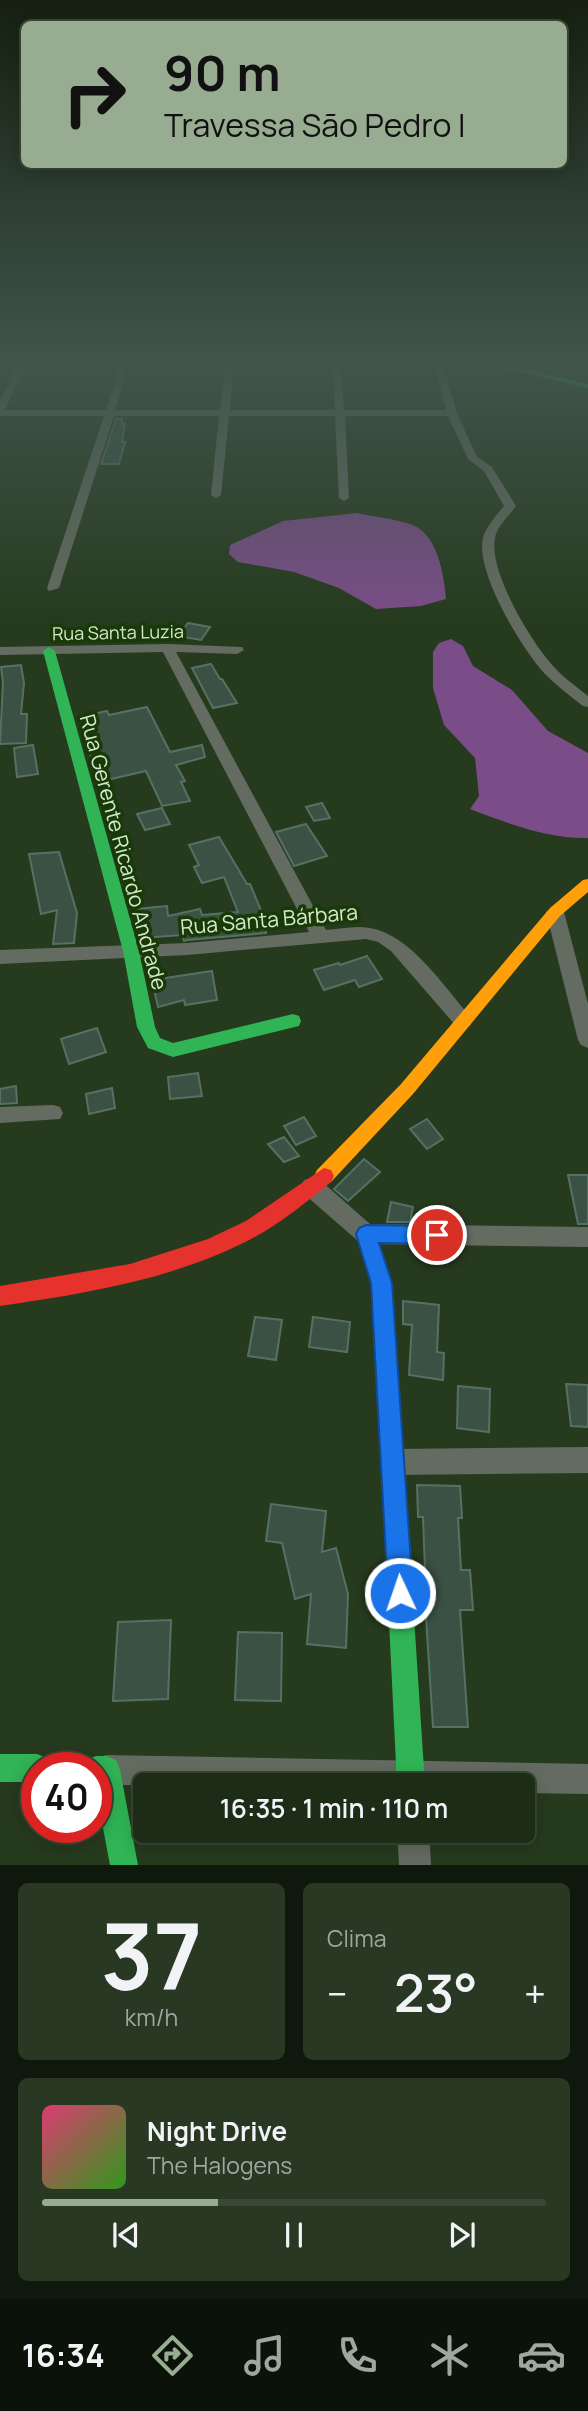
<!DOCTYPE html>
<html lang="pt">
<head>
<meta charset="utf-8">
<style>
  body { margin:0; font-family:Manrope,sans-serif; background:#293823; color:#f1f3f6; height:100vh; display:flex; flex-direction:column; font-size:26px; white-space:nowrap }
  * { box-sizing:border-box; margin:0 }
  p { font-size:23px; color:#a0a7a1 }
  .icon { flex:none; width:38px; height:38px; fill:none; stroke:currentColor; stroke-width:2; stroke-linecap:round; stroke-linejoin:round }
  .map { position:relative; height:1865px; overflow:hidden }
  .sheet { display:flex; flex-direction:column; gap:18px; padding:18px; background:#0f180c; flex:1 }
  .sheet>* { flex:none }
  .hud { position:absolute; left:21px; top:21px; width:546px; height:147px; border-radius:10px; box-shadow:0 4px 18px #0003,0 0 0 2px #3a4835; background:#97ac90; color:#111; overflow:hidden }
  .speed { position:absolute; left:21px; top:1752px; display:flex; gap:14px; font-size:35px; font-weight:700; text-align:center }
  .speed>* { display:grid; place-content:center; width:91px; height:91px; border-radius:50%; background:#1c2c16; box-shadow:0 4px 18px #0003,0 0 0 2px #3a4835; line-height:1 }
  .speed .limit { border:10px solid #d22; background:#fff; color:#111 }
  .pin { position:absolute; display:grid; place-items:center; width:60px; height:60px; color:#fff; margin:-30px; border:4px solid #fff; border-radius:50%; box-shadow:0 2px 7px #0007 }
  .me { position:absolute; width:77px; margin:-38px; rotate:357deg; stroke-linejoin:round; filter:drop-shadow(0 0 5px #0008) }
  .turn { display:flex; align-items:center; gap:24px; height:147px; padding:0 28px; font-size:32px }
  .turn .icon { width:91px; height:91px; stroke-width:2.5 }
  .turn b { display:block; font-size:49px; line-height:60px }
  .big { font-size:52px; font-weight:600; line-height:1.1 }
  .sheet .card { flex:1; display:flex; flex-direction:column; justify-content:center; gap:10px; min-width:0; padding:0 24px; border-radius:10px; background:#293823 }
  .sheet .dial { align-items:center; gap:0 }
  .dial b { font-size:91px; line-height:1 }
  .song { display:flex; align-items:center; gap:21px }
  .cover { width:84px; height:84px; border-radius:10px; background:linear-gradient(135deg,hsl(340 70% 55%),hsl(110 70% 35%)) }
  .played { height:7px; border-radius:4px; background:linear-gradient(90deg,#97ac90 35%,#3a4835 35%) }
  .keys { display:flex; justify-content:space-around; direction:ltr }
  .heat { display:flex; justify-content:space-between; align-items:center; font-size:38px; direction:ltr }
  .sheet .tiles { flex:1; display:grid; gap:18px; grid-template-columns:1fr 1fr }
  .card:last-child { grid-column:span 2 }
  .trip { position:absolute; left:133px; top:1773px; width:402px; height:70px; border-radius:10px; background:#1c2c16; box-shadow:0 4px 18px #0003,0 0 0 2px #3a4835; font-weight:600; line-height:70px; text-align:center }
  .tabs { display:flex; height:112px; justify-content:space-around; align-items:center; background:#0b1209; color:#a0a7a1 }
  .tabs .icon { width:49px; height:49px }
  .tabs .current { color:#97ac90 }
  .tabs b { font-size:32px; color:#f1f3f6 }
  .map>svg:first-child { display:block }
  .water { fill:#7b4d88 }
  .building { fill:#3a5144; stroke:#567164; stroke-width:2 }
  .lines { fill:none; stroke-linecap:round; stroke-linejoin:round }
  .street { fill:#646c61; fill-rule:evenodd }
  .fast { fill:#30b455; fill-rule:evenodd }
  .slow { fill:#ff9f0a; fill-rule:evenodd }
  .jam { fill:#e5322d; fill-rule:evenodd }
  .route { fill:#1a73e8; stroke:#114b97; stroke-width:2 }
  .labels { text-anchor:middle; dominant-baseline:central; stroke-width:7; stroke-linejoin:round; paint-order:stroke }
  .far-street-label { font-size:18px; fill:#d4e9cd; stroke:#183a07 }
  .street-label { font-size:21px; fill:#d4e9cd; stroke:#183a07 }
</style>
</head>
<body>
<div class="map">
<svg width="588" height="1865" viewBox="0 0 588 1865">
  <rect width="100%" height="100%" fill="#263a1e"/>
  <!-- water -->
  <g class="water">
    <path d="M357,513C375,517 396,519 413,525C438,536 444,575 446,599L421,606L376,609L339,588L294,572L238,562L229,554L230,545L283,521Z"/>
    <path d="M451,639L463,646L473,666L512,690L548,731L588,753V838C548,839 507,823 470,809L479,796L475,758L444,725L433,688V652L439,643Z"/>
  </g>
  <!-- building -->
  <g class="building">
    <polygon points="116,419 122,419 122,424 125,424 122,442 125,442 119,464 101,464"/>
    <polygon points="188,623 210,627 201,640 178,636"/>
    <polygon points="211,664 220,679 222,679 237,703 213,708 192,668"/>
    <polygon points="21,665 24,683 21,714 27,714 26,743 0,744 3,682 1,667"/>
    <polygon points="147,707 170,752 202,745 205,757 176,765 185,781 181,782 190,801 162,806 146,771 98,782 85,736 88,736 80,717 107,711 109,715"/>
    <polygon points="33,745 38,774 17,777 14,748"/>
    <polygon points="322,803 330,818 314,821 306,807"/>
    <polygon points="162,808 170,824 145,830 137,814"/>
    <polygon points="306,824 327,856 294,866 276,832"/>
    <polygon points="219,837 247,884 250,884 263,915 266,933 187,940 184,941 182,935 142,938 136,909 167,906 168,916 200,909 202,915 238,912 224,877 202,883 194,867 199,865 189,845"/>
    <polygon points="59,852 77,913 74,943 53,944 57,910 41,914 29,854"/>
    <polygon points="367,956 382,979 359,987 355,980 324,990 314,970 339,963 340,965"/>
    <polygon points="212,971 217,1000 185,1005 184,1000 158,1007 152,980"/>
    <polygon points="97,1028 106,1052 69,1064 61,1039"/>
    <polygon points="198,1073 202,1096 170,1099 168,1077"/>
    <polygon points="16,1086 17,1103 0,1104 0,1089"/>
    <polygon points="112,1088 115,1108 89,1114 86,1094"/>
    <polygon points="304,1117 316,1136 296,1145 284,1126"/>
    <polygon points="427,1119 443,1139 427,1149 410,1129"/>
    <polygon points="284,1137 299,1156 284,1162 268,1144"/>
    <polygon points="364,1159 380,1172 348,1201 334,1189"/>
    <polygon points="568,1175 588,1175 588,1224 578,1224"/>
    <polygon points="391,1202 413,1207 410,1222 387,1222"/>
    <polygon points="403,1301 439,1305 437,1352 444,1353 443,1380 409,1375 412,1325 403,1324"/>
    <polygon points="255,1317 282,1320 276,1360 248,1356"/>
    <polygon points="313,1317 350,1322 347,1352 309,1347"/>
    <polygon points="566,1384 588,1385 588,1427 571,1426"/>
    <polygon points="458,1386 490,1389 489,1432 457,1428"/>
    <polygon points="417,1485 460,1486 462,1518 458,1518 461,1570 470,1570 473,1610 460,1610 468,1727 433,1727 423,1570 425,1570 423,1517 418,1517"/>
    <polygon points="271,1504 326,1511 322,1552 336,1548 348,1594 346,1648 307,1644 311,1594 295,1599 282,1543 266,1541"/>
    <polygon points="171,1620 168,1699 113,1701 118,1622"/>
    <polygon points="238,1632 282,1633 281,1701 235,1700"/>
  </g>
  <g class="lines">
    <!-- street -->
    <g class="street">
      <path d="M19,362H27L5,410H106L121,362H129L115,410H220L226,362H234L230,410H335L333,362H341L344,410H446L434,362H442L457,413L477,457L492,467L516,506C509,516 497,526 495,538C488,571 532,644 555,668C565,679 577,687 588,696V707L583,706C570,696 557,686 545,674C522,649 475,572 483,538C486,526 497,515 504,506L484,471L468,459L448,416H345L349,498L344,501L339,498L335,416H229L221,495L216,498L211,495L219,416H114L59,588L49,591L47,588L104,416H0V400Z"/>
      <path d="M167,644L242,647L244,650L237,654L176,652L326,930C340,929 356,925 370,928C411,935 443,986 470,1016L472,1021L470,1026L463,1028L456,1026L391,951L378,942L366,939L187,955L0,964V950L187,943L309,932L163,652L0,655V647Z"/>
      <polygon points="555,906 564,912 588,1004 588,1048 581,1045 578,1040 546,912"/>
      <polygon points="53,1105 60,1107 63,1113 60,1119 0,1123 0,1107"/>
      <polygon points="312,1178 320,1180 370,1224 588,1227 588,1247 366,1244 358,1241 304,1194 301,1187 304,1180"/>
      <polygon points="588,1447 588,1473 393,1475 384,1471 380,1462 384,1453 393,1449"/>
      <polygon points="106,1755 588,1764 588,1794 523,1793 523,1785 106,1785 96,1781 96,1768 92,1768 95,1759"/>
      <polygon points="397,1830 429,1830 431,1865 399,1865"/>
    </g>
    <!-- fast -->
    <g class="fast">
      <polygon points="479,362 493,362 588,384 588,388"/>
      <polygon points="49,647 55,651 139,951 155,1027 160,1038 173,1043 293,1014 299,1016 301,1021 299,1026 173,1057 148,1048 137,1027 123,951 43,651"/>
      <polygon points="397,1528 405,1532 409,1540 425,1785 397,1785 385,1540 389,1532"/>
      <polygon points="0,1754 37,1754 47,1758 50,1768 37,1768 37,1782 0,1782"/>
      <polygon points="96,1756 106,1756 116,1760 120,1770 138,1865 110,1865 96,1791 96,1768 83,1768 86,1760"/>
    </g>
    <!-- slow -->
    <g class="slow">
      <polygon points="588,879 588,892 560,916 413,1094 331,1182 324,1184 317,1182 314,1176 317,1170 401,1084 550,908 583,880"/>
      <polygon points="366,1225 373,1228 376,1234 392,1283 409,1540 405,1548 397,1552 389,1548 385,1540 372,1283 356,1234 359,1228"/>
    </g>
    <!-- jam -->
    <path class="jam" d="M324,1168L331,1170L334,1176L331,1182C309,1200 287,1218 262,1233C183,1278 89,1293 0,1306V1286L130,1264L208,1239L246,1221Z"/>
  </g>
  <!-- sky -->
  <linearGradient id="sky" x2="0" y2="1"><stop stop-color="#152010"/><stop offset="0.58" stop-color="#41554c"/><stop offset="1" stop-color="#41554c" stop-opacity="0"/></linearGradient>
  <rect width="588" height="623" fill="url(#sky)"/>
  <!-- route -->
  <polygon class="route" points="366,1225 437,1226 444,1228 447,1235 444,1241 437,1244 379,1243 392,1283 413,1593 409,1602 400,1606 392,1602 388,1593 371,1283 356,1234 359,1228"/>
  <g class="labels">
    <!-- far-street labels -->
    <g class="far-street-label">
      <text transform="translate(118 632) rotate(-1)">Rua Santa Luzia</text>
    </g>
    <!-- street labels -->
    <g class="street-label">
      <text transform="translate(124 852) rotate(75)">Rua Gerente Ricardo Andrade</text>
      <text transform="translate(269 919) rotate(-5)">Rua Santa Bárbara</text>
    </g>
  </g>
</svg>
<div class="speed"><div class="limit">40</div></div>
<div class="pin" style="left:437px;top:1235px;background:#d93025"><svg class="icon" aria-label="arrive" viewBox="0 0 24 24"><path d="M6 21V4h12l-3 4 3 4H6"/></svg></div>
<svg class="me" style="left:400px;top:1593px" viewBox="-20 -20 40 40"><circle r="17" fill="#1a73e8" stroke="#fff" stroke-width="3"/><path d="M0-11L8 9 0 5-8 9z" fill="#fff"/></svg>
<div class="trip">16:35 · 1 min · 110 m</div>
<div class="hud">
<div class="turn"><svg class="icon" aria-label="right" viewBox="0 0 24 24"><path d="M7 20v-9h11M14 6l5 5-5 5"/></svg><div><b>90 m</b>Travessa São Pedro I</div></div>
</div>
</div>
<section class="sheet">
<div class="tiles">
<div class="card dial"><b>37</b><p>km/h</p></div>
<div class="card"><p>Clima</p>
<div class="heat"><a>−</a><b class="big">23°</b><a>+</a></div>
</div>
<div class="card">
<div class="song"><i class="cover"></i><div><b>Night Drive</b><p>The Halogens</p></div></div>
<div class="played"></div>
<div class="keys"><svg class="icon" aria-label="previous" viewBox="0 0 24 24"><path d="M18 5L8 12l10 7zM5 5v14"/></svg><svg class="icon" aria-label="pause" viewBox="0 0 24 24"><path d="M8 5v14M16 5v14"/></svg><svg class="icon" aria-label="next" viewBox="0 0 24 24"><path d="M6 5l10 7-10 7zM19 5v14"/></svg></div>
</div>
</div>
</section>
<nav class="tabs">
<b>16:34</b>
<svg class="icon current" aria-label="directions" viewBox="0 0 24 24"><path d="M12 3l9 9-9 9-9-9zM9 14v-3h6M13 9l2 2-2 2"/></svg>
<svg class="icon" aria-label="music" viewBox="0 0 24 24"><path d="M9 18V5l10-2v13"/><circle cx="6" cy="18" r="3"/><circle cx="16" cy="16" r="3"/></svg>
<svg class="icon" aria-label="phone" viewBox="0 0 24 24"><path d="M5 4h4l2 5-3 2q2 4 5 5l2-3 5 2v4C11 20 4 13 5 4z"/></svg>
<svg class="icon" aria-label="climate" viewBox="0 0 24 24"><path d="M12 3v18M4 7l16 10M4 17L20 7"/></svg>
<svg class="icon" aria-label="car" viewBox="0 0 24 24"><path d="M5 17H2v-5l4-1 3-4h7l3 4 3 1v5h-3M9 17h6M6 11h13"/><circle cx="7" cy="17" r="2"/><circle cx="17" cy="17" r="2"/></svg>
</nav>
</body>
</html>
